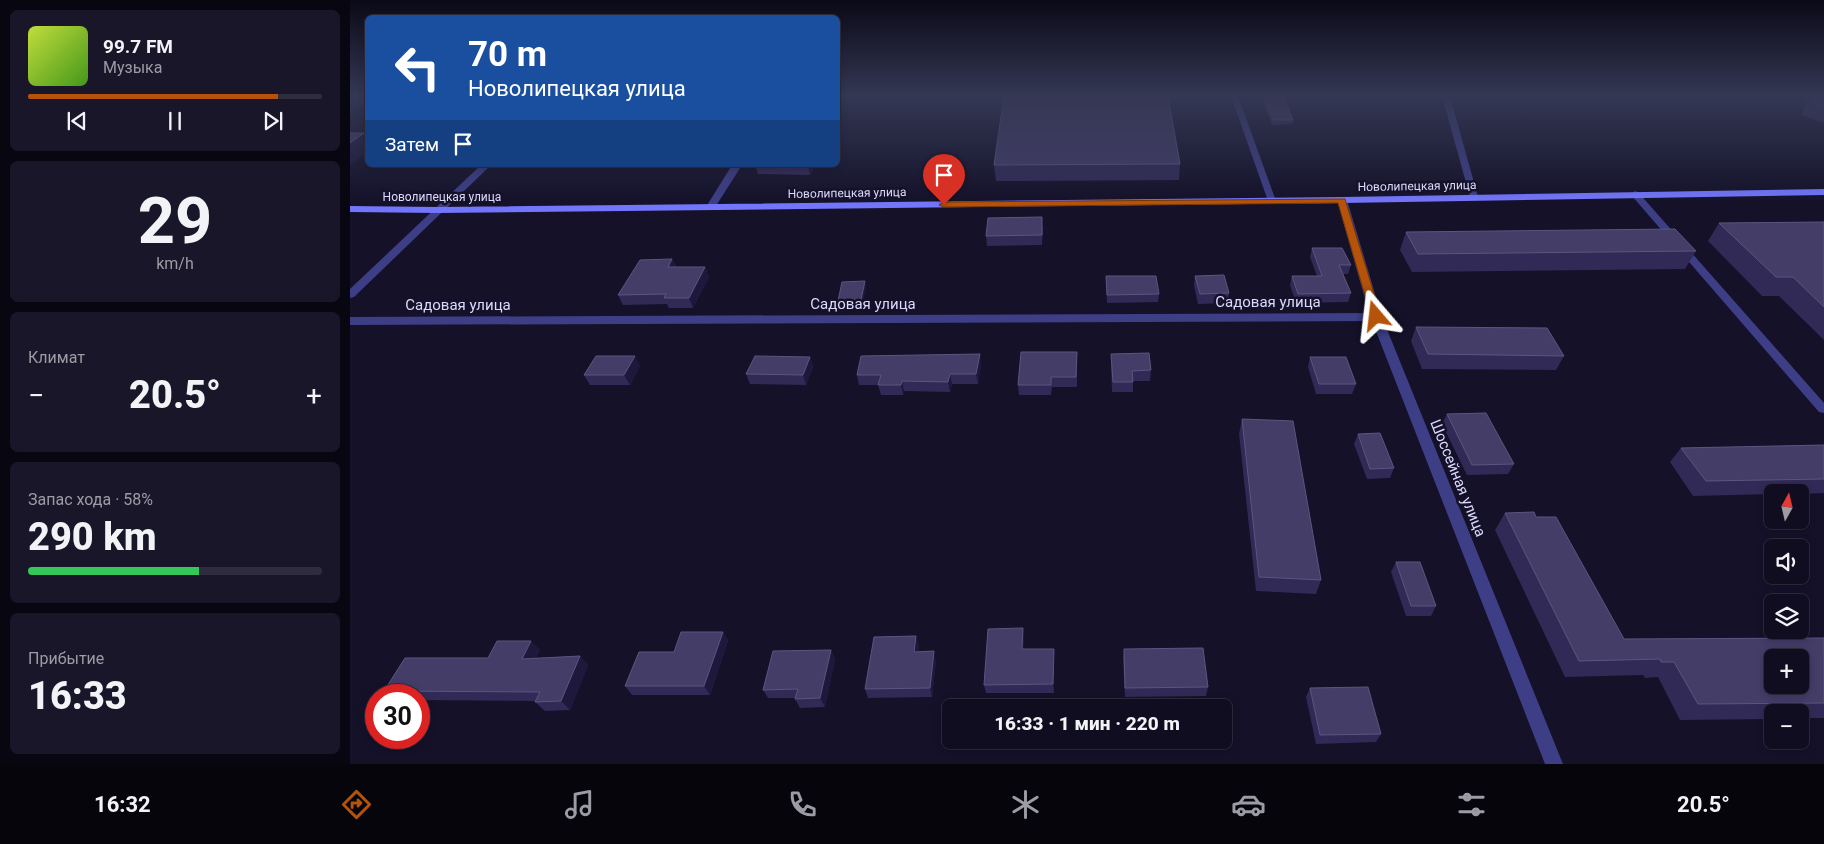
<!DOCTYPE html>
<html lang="ru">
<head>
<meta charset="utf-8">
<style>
  body { margin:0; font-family:Roboto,sans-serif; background:#181628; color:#f1f3f6; height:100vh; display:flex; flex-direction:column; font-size:19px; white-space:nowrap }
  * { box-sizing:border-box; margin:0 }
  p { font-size:16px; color:#9b9ca4 }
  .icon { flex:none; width:28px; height:28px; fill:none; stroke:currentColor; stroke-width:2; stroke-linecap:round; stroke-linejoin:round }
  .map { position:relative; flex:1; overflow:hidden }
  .panel { display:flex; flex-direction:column; gap:10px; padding:10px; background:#080711; width:350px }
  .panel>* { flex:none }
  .banner { position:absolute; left:15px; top:15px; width:475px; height:152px; border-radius:8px; box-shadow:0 2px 8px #0003,0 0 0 1px #2f2d3d; background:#1a4fa0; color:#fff; overflow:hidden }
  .needle { width:32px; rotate:8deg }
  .fabs { position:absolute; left:1414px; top:484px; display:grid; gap:10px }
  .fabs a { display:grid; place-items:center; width:45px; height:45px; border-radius:8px; background:#0f0d1f; box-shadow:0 2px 8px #0003,0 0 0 1px #2f2d3d; font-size:25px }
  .speed { position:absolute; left:15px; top:684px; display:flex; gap:10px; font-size:25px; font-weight:700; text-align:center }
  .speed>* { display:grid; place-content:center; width:65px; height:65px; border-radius:50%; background:#0f0d1f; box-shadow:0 2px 8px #0003,0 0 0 1px #2f2d3d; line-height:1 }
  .speed .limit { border:8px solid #d22; background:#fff; color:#111 }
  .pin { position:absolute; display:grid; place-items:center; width:42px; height:42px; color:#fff; margin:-51px -21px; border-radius:50% 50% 50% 0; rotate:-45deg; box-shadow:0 0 5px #0007 }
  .pin .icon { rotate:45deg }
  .me { position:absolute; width:55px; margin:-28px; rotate:343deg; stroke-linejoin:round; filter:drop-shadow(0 0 4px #0008) }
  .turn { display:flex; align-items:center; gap:18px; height:105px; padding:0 20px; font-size:22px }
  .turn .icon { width:65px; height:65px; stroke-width:2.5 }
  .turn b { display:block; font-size:35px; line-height:42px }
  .then { display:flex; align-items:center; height:48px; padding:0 20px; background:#0003; gap:10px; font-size:19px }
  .big { font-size:38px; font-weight:800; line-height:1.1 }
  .panel .widget { flex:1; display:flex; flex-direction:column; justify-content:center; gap:8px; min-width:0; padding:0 18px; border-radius:8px; background:#181628 }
  .panel .dial { align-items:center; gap:0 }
  .dial b { font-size:65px; line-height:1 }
  .song { display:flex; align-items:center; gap:15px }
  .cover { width:60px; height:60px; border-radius:8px; background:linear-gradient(135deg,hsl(70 70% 55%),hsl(100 70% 35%)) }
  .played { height:5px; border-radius:2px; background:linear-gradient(90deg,#b45309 85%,#2f2d3d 85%) }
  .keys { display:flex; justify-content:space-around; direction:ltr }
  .heat { display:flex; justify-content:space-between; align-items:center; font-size:28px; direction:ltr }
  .charge { height:8px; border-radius:4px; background:linear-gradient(90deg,#34c759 58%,#2f2d3d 0) }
  .trip { position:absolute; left:592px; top:699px; width:290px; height:50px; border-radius:8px; background:#0f0d1f; box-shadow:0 2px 8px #0003,0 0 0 1px #2f2d3d; font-weight:800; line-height:50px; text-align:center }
  .tab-bar { display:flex; height:80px; justify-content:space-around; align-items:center; background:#06050c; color:#9b9ca4 }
  .tab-bar .icon { width:35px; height:35px }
  .tab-bar .current { color:#b45309 }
  .tab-bar b { font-size:22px; color:#f1f3f6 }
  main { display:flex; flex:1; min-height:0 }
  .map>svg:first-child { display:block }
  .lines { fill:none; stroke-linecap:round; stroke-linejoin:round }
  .lane { fill:#3d3e86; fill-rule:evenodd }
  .street { fill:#3d3e86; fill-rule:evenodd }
  .secondary { fill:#7376fb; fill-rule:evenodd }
  .wall { fill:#312a56 }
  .shaded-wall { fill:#1e183c }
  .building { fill:#433d68; stroke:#5b567f; fill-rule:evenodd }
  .route { fill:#b45309; stroke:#753606 }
  .labels { text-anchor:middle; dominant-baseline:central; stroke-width:5; stroke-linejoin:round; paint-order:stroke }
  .far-street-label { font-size:12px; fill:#dcdafe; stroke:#141129 }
  .street-label { font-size:15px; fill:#dcdafe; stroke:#141129 }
</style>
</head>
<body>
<main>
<section class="panel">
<div class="widget">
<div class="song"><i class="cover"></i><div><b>99.7 FM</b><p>Музыка</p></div></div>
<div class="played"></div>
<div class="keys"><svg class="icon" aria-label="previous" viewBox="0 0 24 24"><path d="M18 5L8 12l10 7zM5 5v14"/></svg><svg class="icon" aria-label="pause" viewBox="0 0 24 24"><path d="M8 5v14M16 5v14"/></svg><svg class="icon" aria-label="next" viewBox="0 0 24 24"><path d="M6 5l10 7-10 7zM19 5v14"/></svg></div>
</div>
<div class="widget dial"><b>29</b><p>km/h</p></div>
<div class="widget"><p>Климат</p>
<div class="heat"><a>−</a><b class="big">20.5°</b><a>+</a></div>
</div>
<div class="widget"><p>Запас хода · 58%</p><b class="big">290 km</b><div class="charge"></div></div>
<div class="widget"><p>Прибытие</p><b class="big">16:33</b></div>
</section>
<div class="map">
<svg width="1474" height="764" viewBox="0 0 1474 764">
  <rect width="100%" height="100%" fill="#141129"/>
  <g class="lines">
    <!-- lane -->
    <g class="lane">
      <polygon points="881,96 888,96 926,201 925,203 919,203 918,201"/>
      <polygon points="1092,96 1100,96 1128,197 1127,199 1121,199 1120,197"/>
      <polygon points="1285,191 1288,192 1474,403 1474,413 1469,412 1282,196 1281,194"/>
    </g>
    <!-- street -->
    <g class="street">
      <polygon points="131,165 141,165 4,297 0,298 0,289"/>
      <polygon points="382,165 392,165 364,209 358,209 356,207"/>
      <polygon points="992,197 997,200 1032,317 1213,764 1195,764 1022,321 0,325 0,317 1019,313 987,200"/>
    </g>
    <!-- secondary -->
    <polygon class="secondary" points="1474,189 1474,195 992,203 87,213 0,212 0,206 87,207 992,197"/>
  </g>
  <!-- wall -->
  <g class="wall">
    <polygon points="911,96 933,96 943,120 942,124 922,125"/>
    <polygon points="1459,96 1474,96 1474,123 1452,115 1457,99"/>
    <polygon points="830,164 829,180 646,181 644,165"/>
    <polygon points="405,165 466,165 460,175 408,174"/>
    <polygon points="1474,222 1474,340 1429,296 1412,296 1358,241 1369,223"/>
    <polygon points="693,226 692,245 637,246 636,236"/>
    <polygon points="1056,232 1346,251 1335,269 1062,272 1050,250"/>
    <polygon points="962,248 1001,265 998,274 993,274 1001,293 998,302 946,303 940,285 942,276 967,276 960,257"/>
    <polygon points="322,259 326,267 355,267 359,277 343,308 319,308 317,304 273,305 268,295"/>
    <polygon points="756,276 809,294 808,302 757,303"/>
    <polygon points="845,276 879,293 878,303 848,304 844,286"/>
    <polygon points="516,286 512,305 489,306 488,301"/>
    <polygon points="1066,327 1214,356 1206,370 1072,369 1061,341"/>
    <polygon points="727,352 727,387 702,387 701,395 669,395 668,385"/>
    <polygon points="761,354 801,370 800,381 783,381 783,392 762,392 761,364"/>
    <polygon points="460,357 463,367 456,385 400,384 396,374"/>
    <polygon points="960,357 1006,384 1002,394 966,394 958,367"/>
    <polygon points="631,364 628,384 602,384 600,392 554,391 553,395 531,395 528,385 509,385 507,375"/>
    <polygon points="290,366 280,385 240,385 234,375"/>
    <polygon points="1097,414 1164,464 1158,474 1117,475 1092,424"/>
    <polygon points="892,419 971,580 966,594 906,591 889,434"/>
    <polygon points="1008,434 1044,468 1040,478 1017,479 1004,444"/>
    <polygon points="1474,445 1474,493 1450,494 1450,492 1422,492 1422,494 1343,496 1320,462 1331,448"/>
    <polygon points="1155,513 1186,517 1274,639 1474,638 1474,718 1450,718 1450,712 1422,712 1422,719 1330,720 1308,677 1295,678 1293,675 1215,677 1145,530"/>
    <polygon points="1046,562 1086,606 1081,616 1056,616 1041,572"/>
    <polygon points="373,632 378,641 360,695 282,695 275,686 324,652"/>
    <polygon points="674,638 673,649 704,658 704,693 636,693 634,685"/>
    <polygon points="569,645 568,652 586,661 582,697 518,698 515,689"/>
    <polygon points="774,649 858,687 856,696 775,697 773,658"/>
    <polygon points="190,650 186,658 230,656 238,665 220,710 195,711 185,702 186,701 69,700 69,695 38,695 34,691 138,658"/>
    <polygon points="481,650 485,659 475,707 450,708 445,699 446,698 418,698 413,690"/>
    <polygon points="960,688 1031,734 1026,742 966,744 956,697"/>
  </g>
  <!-- shaded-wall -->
  <g class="shaded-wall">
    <polygon points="0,96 16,96 18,98 18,100 0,114"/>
    <polygon points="14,133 18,139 18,152 0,165 0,143"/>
    <polygon points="458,165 466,165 460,175 458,166"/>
    <polygon points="322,259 326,269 318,267"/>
    <polygon points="355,267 359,277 343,308 339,298"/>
    <polygon points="515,281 516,286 512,305 511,300"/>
    <polygon points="630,354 631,364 628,384 626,374"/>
    <polygon points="285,356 290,366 280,385 274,375"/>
    <polygon points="460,357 463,367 456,385 453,375"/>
    <polygon points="600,374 602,384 600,392 598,382"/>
    <polygon points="552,381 554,391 553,395 551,385"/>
    <polygon points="673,628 674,638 673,659 672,649"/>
    <polygon points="373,632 378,641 360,695 354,686"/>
    <polygon points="566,636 569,645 567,661 564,652"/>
    <polygon points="181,641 190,650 181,668 172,659"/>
    <polygon points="704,649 704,693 703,684"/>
    <polygon points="481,650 485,659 475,707 470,698"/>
    <polygon points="584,651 586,661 582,697 580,688"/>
    <polygon points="230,656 238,665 220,710 211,701"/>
  </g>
  <!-- building -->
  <g class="building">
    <polygon points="654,96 818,96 830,164 644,165"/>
    <polygon points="914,96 933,96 943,120 923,120"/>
    <polygon points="1462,96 1474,96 1474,107 1460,102"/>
    <polygon points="0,133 14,133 0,143"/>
    <polygon points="405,165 458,165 458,166"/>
    <polygon points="692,217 692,235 636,236 638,218"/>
    <polygon points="1474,222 1474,307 1443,277 1426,277 1369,223"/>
    <polygon points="1325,229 1346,251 1068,254 1056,232"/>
    <polygon points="962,248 992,248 1001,265 989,265 1001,293 948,294 942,276 972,276"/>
    <polygon points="322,259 318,267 355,267 339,298 314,298 316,294 268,295 290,260"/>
    <polygon points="874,275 879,293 850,294 845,276"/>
    <polygon points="756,276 806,276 809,294 757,295"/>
    <polygon points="515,281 511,300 488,301 492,282"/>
    <polygon points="1066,327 1197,328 1214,356 1078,354"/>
    <polygon points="671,352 727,352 726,377 701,377 701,385 668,385"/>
    <polygon points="799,353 801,370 782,371 783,382 763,382 761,354"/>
    <polygon points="630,354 626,374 600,374 598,382 552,381 551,385 528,385 531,375 507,375 511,356"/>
    <polygon points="246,356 285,356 274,375 234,375"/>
    <polygon points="405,356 460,357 453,375 396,374"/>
    <polygon points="960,357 996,357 1006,384 969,384"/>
    <polygon points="1136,413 1164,464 1122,465 1097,414"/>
    <polygon points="892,419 943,421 971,580 909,577"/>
    <polygon points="1030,433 1044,468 1020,469 1008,434"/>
    <polygon points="1474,445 1474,479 1356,481 1331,448"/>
    <path d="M1184,512L1186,517H1206L1274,639L1474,638V703L1348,704L1324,662H1311L1310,659L1229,661L1155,513ZM1422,658H1450V685H1422Z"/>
    <polygon points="1046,562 1070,562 1086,606 1061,606"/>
    <polygon points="673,628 672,649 704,649 703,684 634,685 638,629"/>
    <polygon points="331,632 373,632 354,686 275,686 289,652 324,652"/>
    <polygon points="566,636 564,652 584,651 580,688 515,689 524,637"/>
    <polygon points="147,641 181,641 172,659 230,656 211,701 185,702 190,692 34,691 55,658 138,658"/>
    <polygon points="853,648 858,687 775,688 774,649"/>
    <polygon points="481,650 470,698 445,699 448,689 413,690 423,651"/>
    <polygon points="1018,687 1031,734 970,735 960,688"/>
  </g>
  <!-- sky -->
  <linearGradient id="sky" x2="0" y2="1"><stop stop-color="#0b0917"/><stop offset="0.47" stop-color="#343854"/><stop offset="1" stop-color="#343854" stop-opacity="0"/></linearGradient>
  <rect width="1474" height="203" fill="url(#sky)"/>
  <!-- route -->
  <polygon class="route" points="995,199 1031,316 1030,319 1023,319 1021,316 988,203 594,207 589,205 594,202"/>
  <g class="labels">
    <!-- far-street labels -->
    <g class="far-street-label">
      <text transform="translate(1067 186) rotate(-1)">Новолипецкая улица</text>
      <text transform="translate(497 193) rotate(-1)">Новолипецкая улица</text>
      <text x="92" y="197">Новолипецкая улица</text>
    </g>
    <!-- street labels -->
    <g class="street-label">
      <text x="918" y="302">Садовая улица</text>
      <text x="513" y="304">Садовая улица</text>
      <text x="108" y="305">Садовая улица</text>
      <text transform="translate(1108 478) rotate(68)">Шоссейная улица</text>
    </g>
  </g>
</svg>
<div class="fabs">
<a><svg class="needle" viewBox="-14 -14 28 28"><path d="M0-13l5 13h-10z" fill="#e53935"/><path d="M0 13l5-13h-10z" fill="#9b9ca4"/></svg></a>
<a><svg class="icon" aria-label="sound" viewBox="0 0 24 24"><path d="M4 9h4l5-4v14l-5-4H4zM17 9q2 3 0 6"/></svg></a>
<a><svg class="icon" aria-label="layers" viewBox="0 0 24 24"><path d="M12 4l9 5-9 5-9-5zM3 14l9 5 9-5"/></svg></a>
<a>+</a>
<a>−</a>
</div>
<div class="speed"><div class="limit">30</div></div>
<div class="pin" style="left:594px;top:205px;background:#d93025"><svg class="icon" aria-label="arrive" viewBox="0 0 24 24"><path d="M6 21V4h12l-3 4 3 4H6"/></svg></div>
<svg class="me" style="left:1026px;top:316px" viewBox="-20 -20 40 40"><path d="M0-17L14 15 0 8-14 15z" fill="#b45309" stroke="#fff" stroke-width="4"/></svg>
<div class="trip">16:33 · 1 мин · 220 m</div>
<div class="banner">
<div class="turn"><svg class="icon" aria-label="left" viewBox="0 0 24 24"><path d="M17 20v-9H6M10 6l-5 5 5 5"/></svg><div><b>70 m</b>Новолипецкая улица</div></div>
<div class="then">Затем<svg class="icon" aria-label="arrive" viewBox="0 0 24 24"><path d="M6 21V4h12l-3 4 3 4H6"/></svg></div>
</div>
</div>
</main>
<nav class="tab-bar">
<b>16:32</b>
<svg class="icon current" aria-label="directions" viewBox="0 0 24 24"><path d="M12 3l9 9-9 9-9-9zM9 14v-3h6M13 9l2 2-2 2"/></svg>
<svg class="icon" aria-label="music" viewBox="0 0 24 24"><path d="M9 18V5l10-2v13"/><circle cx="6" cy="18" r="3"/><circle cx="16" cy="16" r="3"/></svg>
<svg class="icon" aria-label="phone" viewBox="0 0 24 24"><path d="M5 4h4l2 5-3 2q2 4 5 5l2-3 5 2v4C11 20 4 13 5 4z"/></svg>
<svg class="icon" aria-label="climate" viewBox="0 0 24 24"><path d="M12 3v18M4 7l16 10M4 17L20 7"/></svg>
<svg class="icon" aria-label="car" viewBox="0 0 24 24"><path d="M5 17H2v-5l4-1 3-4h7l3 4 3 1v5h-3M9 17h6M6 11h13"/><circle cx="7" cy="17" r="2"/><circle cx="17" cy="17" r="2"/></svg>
<svg class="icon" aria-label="filters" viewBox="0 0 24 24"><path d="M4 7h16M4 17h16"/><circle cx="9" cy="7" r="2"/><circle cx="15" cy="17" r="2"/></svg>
<b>20.5°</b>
</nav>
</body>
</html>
